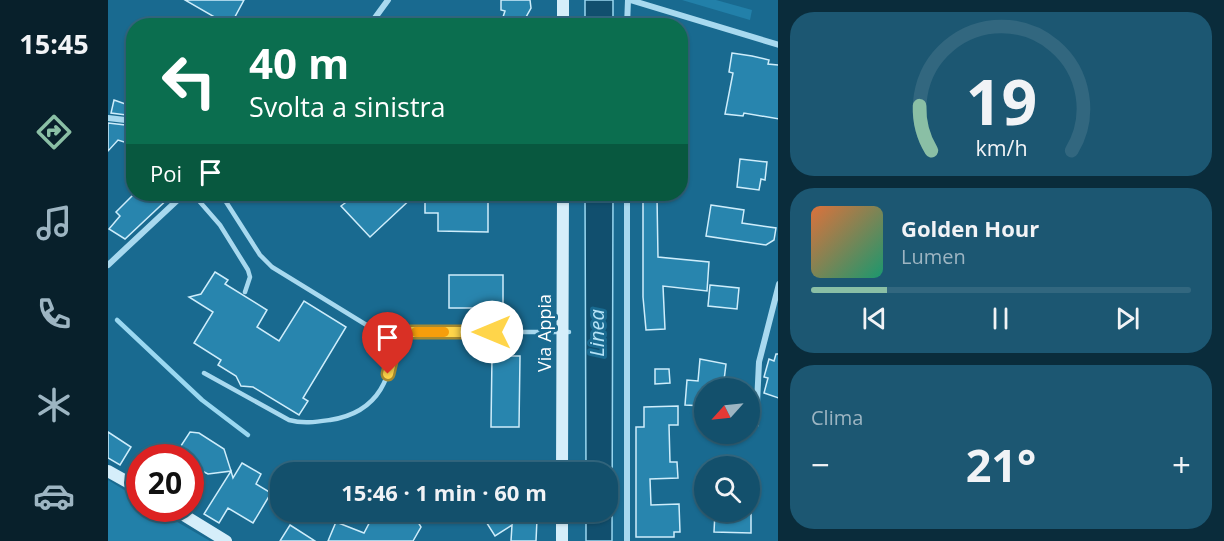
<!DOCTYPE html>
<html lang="it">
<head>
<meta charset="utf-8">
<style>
  body { margin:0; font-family:"Open Sans",sans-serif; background:#1c5772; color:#f1f3f6; height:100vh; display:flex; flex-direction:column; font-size:22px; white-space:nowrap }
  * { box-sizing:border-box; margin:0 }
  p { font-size:20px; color:#9db5c2 }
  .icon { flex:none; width:33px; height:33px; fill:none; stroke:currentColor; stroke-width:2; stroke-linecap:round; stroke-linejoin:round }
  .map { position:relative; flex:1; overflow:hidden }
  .side { display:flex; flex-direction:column; gap:12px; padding:12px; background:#0a2c3b; width:446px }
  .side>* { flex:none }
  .hud { position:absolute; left:18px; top:18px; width:562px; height:183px; border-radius:24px; box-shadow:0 2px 4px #0004,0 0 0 2px #32677f; background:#0b6e4f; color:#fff; overflow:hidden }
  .needle { width:39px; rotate:243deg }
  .buttons { position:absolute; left:586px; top:378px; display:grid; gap:12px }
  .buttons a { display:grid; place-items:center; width:66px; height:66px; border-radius:50%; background:#13506c; box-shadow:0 2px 4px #0004,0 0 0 2px #32677f; font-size:30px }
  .speed { position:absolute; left:18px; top:444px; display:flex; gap:12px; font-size:30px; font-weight:700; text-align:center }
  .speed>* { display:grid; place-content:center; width:78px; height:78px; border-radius:50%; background:#13506c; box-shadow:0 2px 4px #0004,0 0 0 2px #32677f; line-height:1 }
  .speed .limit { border:9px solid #d22; background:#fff; color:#111 }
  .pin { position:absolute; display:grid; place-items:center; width:51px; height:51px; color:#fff; margin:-62px -26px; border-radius:50% 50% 50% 0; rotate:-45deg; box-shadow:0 0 6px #0007 }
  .pin .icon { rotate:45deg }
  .me { position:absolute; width:66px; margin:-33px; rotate:270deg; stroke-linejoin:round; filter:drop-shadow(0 0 4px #0008) }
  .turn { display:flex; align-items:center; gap:21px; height:126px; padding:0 24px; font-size:27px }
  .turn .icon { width:78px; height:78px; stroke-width:2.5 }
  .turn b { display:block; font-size:42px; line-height:51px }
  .then { display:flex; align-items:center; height:57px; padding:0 24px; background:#0003; gap:12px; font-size:22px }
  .big { font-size:45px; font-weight:700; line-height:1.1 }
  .side .widget { flex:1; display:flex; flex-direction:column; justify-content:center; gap:9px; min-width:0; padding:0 21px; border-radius:24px; background:#1c5772 }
  .side .dial { align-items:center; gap:0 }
  .dial svg { height:156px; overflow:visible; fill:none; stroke:#32677f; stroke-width:7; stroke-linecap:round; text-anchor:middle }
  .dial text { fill:#f1f3f6; stroke:none }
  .song { display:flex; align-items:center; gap:18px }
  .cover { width:72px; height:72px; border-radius:9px; background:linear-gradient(135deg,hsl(20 70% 55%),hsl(160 70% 35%)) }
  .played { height:6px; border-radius:3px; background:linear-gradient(90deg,#8abfa5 20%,#32677f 20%) }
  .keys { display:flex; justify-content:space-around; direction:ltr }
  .heat { display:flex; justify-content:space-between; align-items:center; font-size:33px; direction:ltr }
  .trip { position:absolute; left:162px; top:462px; width:348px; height:60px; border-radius:24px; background:#13506c; box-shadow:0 2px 4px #0004,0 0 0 2px #32677f; font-weight:700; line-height:60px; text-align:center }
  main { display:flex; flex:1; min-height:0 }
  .menu { display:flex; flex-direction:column; width:108px; justify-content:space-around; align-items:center; background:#08202b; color:#9db5c2 }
  .menu .icon { width:42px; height:42px }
  .menu .active { color:#8abfa5 }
  .menu b { font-size:27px; color:#f1f3f6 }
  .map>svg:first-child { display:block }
  .green { fill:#2280a9 }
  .water { fill:#114f6e; stroke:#9ad8f1; stroke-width:1.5 }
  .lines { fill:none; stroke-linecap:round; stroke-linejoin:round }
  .stream { stroke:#9ad8f1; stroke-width:4.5 }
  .building { fill:#2885ae; stroke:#ceedfb; stroke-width:1.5 }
  .lane { stroke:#a8d9ef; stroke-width:4.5 }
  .street { stroke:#a8d9ef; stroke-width:6 }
  .secondary { stroke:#d5eefa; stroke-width:12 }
  .route-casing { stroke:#a68a30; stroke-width:15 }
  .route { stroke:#ffd54a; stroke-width:10 }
  .slow { stroke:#f59e0b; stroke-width:10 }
  .labels { text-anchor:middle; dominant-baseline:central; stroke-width:6; stroke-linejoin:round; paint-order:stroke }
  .street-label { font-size:18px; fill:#fff; stroke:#196a90 }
  .water-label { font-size:20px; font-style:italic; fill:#b4e2f6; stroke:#196a90 }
</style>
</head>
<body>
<main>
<nav class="menu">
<b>15:45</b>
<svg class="icon active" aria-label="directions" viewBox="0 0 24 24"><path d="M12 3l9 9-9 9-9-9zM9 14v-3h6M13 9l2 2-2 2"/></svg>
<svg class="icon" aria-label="music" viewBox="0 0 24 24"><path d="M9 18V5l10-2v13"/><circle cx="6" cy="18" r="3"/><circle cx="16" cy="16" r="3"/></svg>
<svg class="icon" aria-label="phone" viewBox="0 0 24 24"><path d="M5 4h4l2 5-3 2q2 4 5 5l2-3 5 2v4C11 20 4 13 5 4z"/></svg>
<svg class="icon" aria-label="climate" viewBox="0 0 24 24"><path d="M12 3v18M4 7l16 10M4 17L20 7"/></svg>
<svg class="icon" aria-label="car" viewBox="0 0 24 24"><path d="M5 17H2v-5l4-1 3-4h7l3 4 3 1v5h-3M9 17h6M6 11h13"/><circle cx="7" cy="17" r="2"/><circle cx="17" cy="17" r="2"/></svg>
</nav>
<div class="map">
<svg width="671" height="541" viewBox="0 0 671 541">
  <rect width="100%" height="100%" fill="#196a90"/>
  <!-- green -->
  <g class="green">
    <polygon points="574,0 608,0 644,10 642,20"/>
    <polygon points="0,480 31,499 32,508 47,509 102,541 0,541"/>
  </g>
  <!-- water -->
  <g class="water">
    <rect x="477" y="0" width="28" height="25"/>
    <polygon points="477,194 505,194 504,541 478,541 478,512 500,512 500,472 478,472"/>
  </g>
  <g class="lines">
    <!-- stream -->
    <polyline class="stream" points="9,320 94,400 140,435"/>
  </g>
  <!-- building -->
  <g class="building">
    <polygon points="77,0 136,0 122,26"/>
    <polygon points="393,0 422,0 423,8 413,26 392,26 397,11 393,10"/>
    <polygon points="624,53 644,56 661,60 660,64 671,65 671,119 636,113 635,116 617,114 625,73 621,72"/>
    <polygon points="6,100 26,107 26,116 3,113"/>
    <polygon points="0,123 26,126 26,145 10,140 0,151"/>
    <polygon points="632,159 659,162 657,180 653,179 651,190 629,187"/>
    <polygon points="26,194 65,194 17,239 1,229 12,216 8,212"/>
    <polygon points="228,194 308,194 262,237 233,206 237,203"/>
    <polygon points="317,194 380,194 380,232 330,231 330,213 317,213"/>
    <polygon points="535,197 549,197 550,257 601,262 599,291 555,286 557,329 538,330 535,297"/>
    <polygon points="603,205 636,210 634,223 668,228 666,240 658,245 598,236"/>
    <polygon points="107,272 120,280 117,284 159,310 149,327 171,341 196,301 238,327 195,398 200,401 191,415 145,387 133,386 128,376 110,365 113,360 86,343 105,312 81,297 93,294"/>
    <rect x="341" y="275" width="54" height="33"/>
    <polygon points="602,285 631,288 629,309 600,306"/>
    <polygon points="668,354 671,354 671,398 656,393 660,378 656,377 661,359 666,361"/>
    <polygon points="384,356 412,356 411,427 383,427"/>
    <polygon points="592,359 618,364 615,388 597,388 597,406 577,405 579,380 590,381"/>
    <polygon points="547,369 561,369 562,383 547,384"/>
    <polygon points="570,406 570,425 561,425 562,462 569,462 570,478 542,479 543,505 571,504 572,532 566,532 566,537 528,537 528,427 536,427 536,407"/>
    <polygon points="0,432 23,447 12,465 0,458"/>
    <polygon points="82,432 91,433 116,449 123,471 100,474 82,465 82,458 65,458"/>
    <polygon points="134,463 153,474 148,484 163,493 145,523 120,508 111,523 96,514 123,471 125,478"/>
    <polygon points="267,512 304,512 313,527 305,541 220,541 228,522 256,533"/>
    <polygon points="384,512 389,512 393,518 429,519 428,541 403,541 404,525 387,536 375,517"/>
    <polygon points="607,512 643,513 643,533 606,532"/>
    <polygon points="182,525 207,541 172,541"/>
  </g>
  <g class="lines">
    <!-- lane -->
    <g class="lane">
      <polyline points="85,194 112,225 140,270 142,277 137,292"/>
      <polyline points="113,194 152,255 164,267 265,329 279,332 461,332"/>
      <path d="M96,373L181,420C195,424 208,422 222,420C274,412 282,376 290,332"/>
    </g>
    <!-- street -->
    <g class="street">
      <polyline points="522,0 671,45"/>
      <polyline points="261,26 280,0"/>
      <polyline points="519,26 520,0"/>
      <polyline points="0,118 26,121"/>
      <polyline points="519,194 519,541"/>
      <polyline points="0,265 76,194"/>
      <polyline points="648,424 651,362 671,284"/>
    </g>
    <!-- secondary -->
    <g class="secondary">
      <polyline points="455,26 455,0"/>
      <polyline points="0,471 32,489"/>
      <polyline points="454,472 455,194"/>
      <polyline points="64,508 118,541"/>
      <polyline points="454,541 454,512"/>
    </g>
  </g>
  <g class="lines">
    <!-- route casing -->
    <g class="route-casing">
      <polyline id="route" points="280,374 290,332 384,332"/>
    </g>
    <!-- route -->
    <use href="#route" class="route"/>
    <!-- slow -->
    <polyline class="slow" points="308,332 336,332"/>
  </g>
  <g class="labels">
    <!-- street labels -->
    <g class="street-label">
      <text transform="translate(436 333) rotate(-90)">Via Appia</text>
    </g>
    <!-- water labels -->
    <g class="water-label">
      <text transform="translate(488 333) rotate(-90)">Linea</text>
    </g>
  </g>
</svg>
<div class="buttons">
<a><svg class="needle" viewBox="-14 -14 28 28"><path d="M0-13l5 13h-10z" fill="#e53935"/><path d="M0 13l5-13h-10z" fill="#9db5c2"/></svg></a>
<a><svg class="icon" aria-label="search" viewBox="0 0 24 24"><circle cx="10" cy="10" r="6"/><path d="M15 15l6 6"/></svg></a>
</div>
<div class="speed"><div class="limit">20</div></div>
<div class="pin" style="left:280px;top:374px;background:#d93025"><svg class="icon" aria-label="arrive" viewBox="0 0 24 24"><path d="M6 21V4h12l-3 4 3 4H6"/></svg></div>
<svg class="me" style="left:384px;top:332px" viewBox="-20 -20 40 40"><circle r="19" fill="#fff"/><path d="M0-13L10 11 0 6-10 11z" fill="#ffd54a"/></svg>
<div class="trip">15:46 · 1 min · 60 m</div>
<div class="hud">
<div class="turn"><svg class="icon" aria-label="left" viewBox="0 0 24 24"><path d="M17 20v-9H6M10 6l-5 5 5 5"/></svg><div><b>40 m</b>Svolta a sinistra</div></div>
<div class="then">Poi<svg class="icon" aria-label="arrive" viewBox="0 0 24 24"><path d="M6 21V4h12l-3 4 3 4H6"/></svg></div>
</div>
</div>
<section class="side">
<div class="widget dial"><svg viewBox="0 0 100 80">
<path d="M14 69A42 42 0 1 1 86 69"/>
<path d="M14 69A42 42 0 0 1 8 46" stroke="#8abfa5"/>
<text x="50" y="56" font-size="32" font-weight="700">19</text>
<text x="50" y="72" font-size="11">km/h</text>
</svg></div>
<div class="widget">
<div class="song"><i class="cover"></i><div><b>Golden Hour</b><p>Lumen</p></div></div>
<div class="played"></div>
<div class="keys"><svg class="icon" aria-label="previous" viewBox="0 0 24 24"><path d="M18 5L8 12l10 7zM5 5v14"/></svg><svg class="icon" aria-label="pause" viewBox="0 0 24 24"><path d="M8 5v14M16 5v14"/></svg><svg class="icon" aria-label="next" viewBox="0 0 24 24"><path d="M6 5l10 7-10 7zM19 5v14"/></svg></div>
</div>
<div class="widget"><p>Clima</p>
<div class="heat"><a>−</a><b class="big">21°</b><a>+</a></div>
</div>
</section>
</main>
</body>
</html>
